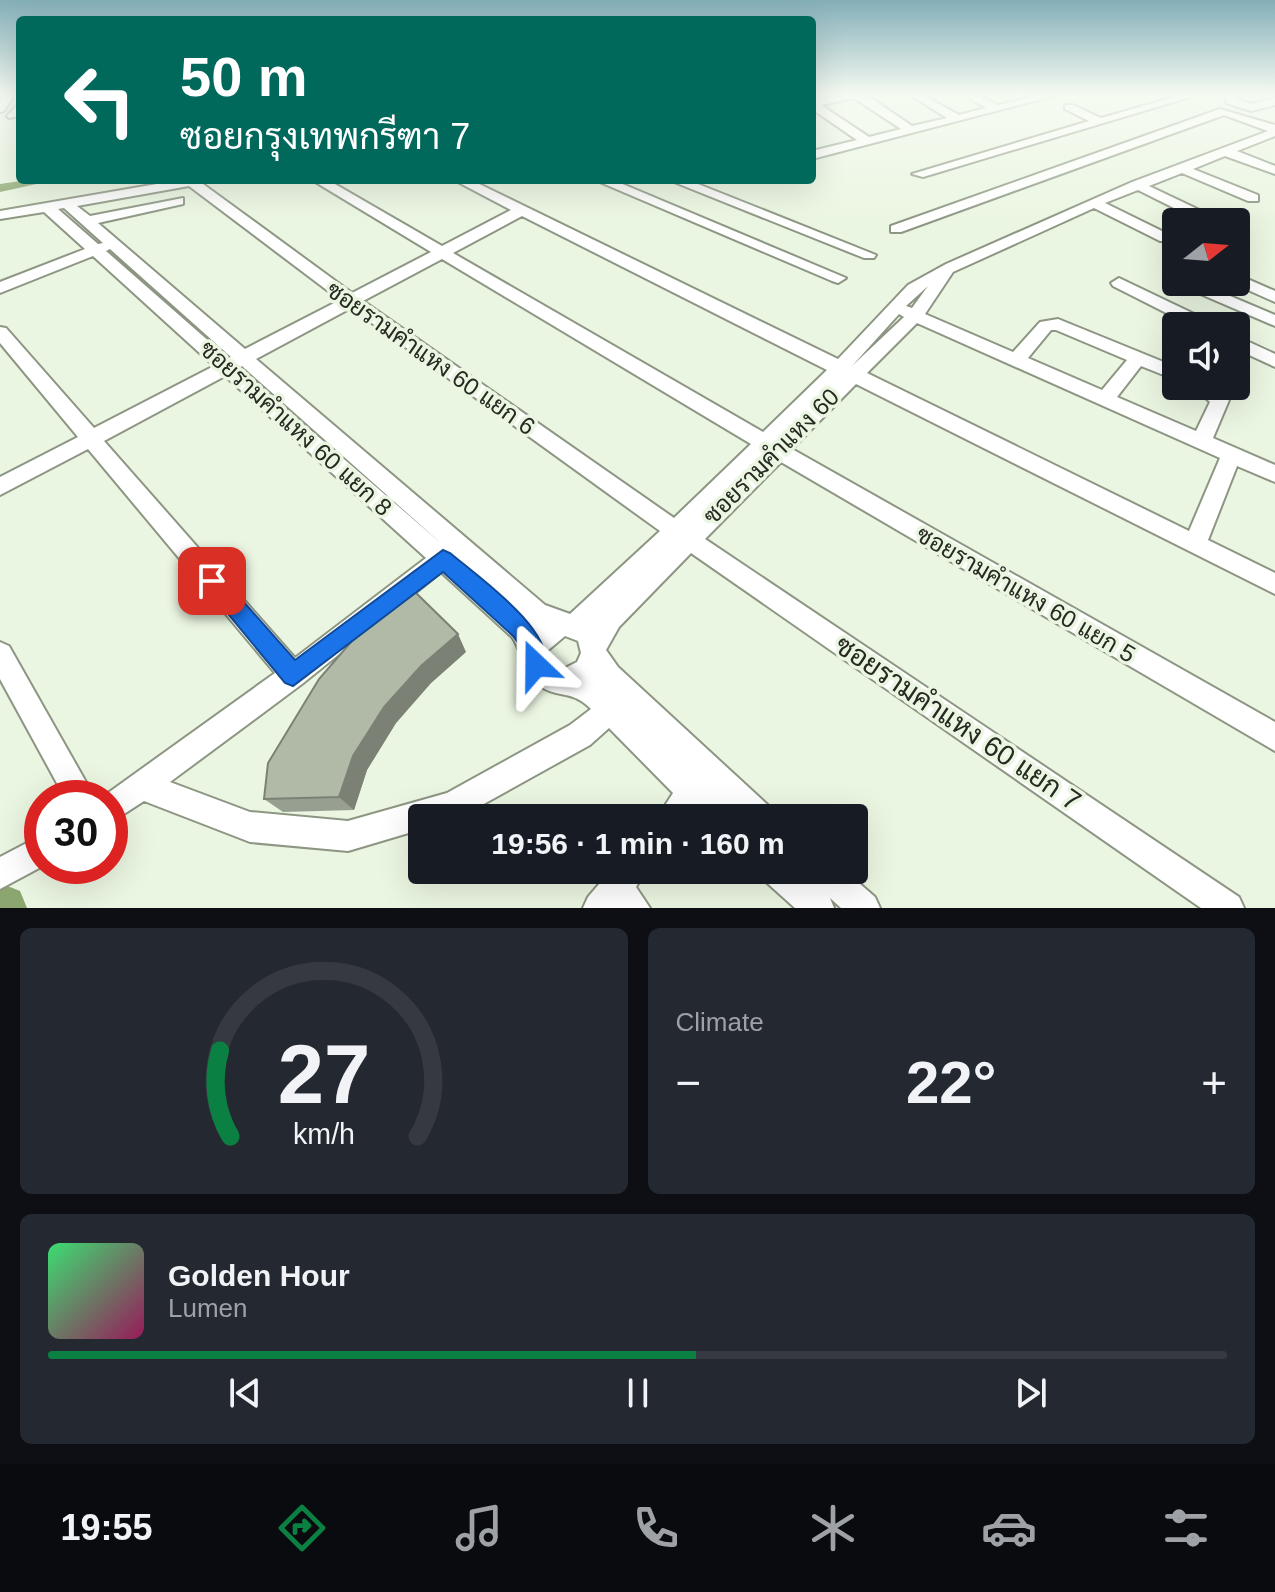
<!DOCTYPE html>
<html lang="en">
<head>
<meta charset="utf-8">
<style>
  body { margin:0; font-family:Arial,Sarabun,sans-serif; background:#242831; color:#f1f3f6; height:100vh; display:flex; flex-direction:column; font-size:30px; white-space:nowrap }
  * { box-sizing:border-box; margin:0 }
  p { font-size:26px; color:#9ea1a6 }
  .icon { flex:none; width:44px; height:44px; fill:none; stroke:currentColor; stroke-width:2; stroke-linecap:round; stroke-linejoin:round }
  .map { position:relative; height:908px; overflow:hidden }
  .sheet { display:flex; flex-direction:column; gap:20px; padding:20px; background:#0d0f14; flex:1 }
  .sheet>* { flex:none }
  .hud { position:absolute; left:16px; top:16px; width:800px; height:168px; border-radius:8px; box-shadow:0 8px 32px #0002; background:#00695c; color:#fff; overflow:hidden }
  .needle { width:52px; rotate:73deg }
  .controls { position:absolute; left:1162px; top:208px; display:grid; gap:16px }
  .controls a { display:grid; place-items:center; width:88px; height:88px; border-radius:8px; background:#171b24; box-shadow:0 8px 32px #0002; font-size:40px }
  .speed { position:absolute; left:24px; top:780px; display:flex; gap:16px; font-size:40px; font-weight:700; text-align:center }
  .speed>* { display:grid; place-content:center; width:104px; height:104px; border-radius:50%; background:#171b24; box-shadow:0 8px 32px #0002; line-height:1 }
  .speed .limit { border:12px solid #d22; background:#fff; color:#111 }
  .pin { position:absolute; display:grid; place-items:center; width:68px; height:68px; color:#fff; margin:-34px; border-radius:16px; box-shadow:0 4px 12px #0006 }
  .me { position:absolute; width:88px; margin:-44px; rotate:337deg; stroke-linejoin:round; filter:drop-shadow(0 0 6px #0008) }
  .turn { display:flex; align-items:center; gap:28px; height:168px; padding:0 32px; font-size:36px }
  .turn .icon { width:104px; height:104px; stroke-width:2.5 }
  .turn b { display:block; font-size:56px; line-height:68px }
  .big { font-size:60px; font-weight:700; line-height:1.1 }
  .sheet .widget { flex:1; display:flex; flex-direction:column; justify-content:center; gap:12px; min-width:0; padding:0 28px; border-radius:12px; background:#242831 }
  .sheet .dial { align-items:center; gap:0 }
  .dial svg { height:208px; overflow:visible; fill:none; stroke:#363941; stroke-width:7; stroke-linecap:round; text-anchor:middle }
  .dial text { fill:#f1f3f6; stroke:none }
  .song { display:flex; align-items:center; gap:24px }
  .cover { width:96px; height:96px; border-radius:12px; background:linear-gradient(135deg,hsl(140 70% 55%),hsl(330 70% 35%)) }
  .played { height:8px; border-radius:4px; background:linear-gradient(90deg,#0b8043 55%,#363941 55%) }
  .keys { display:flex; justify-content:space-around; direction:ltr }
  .heat { display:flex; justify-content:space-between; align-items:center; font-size:44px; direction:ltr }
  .sheet .tiles { flex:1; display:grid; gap:20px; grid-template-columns:1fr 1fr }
  .widget:last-child { grid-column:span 2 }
  .trip { position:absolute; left:408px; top:804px; width:460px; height:80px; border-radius:8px; background:#171b24; box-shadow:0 8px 32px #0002; font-weight:700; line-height:80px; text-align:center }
  .dock { display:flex; height:128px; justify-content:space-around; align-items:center; background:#090b0e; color:#9ea1a6 }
  .dock .icon { width:56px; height:56px }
  .dock .selected { color:#0b8043 }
  .dock b { font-size:36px; color:#f1f3f6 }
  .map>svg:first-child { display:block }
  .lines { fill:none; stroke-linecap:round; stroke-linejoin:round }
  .canal { fill:#8ba66f; fill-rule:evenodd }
  .river { fill:#8ba66f; fill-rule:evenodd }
  .minor-casing { stroke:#8c9683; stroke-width:4 }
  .minor { fill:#fff; fill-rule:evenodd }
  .wall { fill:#97a090 }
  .shaded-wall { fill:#7b8275 }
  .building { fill:#b0baa7; stroke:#7b8275; stroke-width:2 }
  .route { fill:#1a73e8; stroke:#114b97; stroke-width:2 }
  .labels { text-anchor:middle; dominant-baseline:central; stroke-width:7; stroke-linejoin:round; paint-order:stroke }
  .street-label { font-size:24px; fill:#272a23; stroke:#ebf6e2 }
  .near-street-label { font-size:28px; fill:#272a23; stroke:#ebf6e2 }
</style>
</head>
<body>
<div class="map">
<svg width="1275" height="908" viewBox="0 0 1275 908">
  <rect width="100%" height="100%" fill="#ebf6e2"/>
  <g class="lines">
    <!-- canal -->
    <polygon class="canal" points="27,180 55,180 0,192 0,184"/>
    <!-- river -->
    <polygon class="river" points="0,883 20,891 27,908 0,908"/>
    <!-- minor casing -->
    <g class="minor-casing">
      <g id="minor">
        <polygon points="5,94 15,94 4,111 0,112 0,101"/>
        <path d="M845,94H865L912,126L947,118L909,94H921L959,115L986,108L963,94H975L998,105L1045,94H1061L812,159V151L857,140L812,109V100ZM854,98L901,129L869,137L821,105Z"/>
        <polygon points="1185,94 1200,94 923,177 912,174 1089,121 1065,109 1065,105 1073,105 1101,118"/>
        <polygon points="1227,94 1242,94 1236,99 1251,104 1275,98 1275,105 1251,111 1226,103"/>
        <polygon points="20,102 19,116 9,118 7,116"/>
        <path d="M1220,109L1275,125V136L1237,151L1275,166V174L1225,156L1193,169L1258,195V201H1248L1182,173L1149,186L1212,216V222H1202L1138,190L1105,203L1170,235V241H1160L1094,208L953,272L925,314L1013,352L1040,322L1058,319L1176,367V380L1141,366L1117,397L1196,431L1210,402L1193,386C1209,386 1220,386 1229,400L1213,438L1275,465V482L1237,466L1208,540L1275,573V594L856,384L792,449L1275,722V751L781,462L705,539L1239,897L1244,908H1201L691,553L619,627L606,650L618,667L771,808L776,818H740L729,808L734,818H699L694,813L690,818H657L673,793L609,728L590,745L462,816L422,818V829L348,851L250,842L144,801L110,823V798H101L275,673L88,449L0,495V477L78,437L0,343V327L6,328L94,428L214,366L93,256L0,293V282L85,249L44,212L0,219V211L180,180H210L203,184L352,293L431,252L312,180H328L442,246L511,210L454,180H471L838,359L908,285L946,264L1132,182L1268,131L1224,115L901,232H891V226ZM189,186L340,300L245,349L98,223L183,204V198L90,216L77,206ZM64,208L103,243L98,244L58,209ZM522,216L827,370L763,432L453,253ZM110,249L231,357L228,358L106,251ZM442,259L751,444L674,518L363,301ZM928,286L912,308L906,306ZM351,308L660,531L570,614L545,605L256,359ZM899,314L904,317L852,366ZM917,323L1220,458L1189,531L867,373ZM1051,330H1056L1127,360L1102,390L1028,358ZM242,366L443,545L239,368ZM225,376L426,558L295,658L104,441ZM441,572L512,637C524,653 521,674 540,686C559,699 571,689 591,709L570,725L447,793L348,821L250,812L170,782L302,684ZM565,636L578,641L581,653L577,662L563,669L547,659L546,652Z"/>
        <polygon points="595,180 613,180 846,278 838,283 832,281"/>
        <polygon points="669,180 688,180 876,255 874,258 864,258"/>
        <polygon points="1173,247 1176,247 1176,256 1166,251"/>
        <polygon points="1236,274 1275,291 1275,302 1230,282 1236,282"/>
        <polygon points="1119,278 1211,322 1213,326 1192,326 1113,286 1111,283"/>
        <polygon points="1197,282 1275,315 1275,326 1191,290 1189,287"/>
        <polygon points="1236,336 1275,354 1275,367 1236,349"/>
        <polygon points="0,642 9,646 95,798 65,798 0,679"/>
        <polygon points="42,835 43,866 0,889 0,857"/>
        <polygon points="611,870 646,870 636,887 650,908 583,908 588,897"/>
        <polygon points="761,870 799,870 810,880 806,870 844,870 875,897 880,908 841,908 830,898 834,908 795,908 765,881"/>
      </g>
    </g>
    <!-- minor -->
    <use href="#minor" class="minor"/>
  </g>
  <!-- wall -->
  <polygon class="wall" points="466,652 431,683 396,723 367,770 354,810 283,812 264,799"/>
  <!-- shaded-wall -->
  <polygon class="shaded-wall" points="458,634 466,652 431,683 396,723 367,770 354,810 339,797 353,756 384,707 421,666"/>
  <!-- building -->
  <polygon class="building" points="412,589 458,634 421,666 384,707 353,756 339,797 264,799 268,763 319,679 364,627"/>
  <!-- sky -->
  <linearGradient id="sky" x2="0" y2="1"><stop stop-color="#83aeb8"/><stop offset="0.43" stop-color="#f6fbf2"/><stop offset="1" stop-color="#f6fbf2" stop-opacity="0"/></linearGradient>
  <rect width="1275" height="221" fill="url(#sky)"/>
  <!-- route -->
  <path class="route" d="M443,550L450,553C477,576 561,634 544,673L536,676L528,673L519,644L513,636L443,572L293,686L285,683L201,581L204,574L212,572L219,574L295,660Z"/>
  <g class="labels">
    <!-- street labels -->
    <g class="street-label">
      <text transform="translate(431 358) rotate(35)">ซอยรามคำแหง 60 แยก 6</text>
      <text transform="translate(296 428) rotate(42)">ซอยรามคำแหง 60 แยก 8</text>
      <text transform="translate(771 456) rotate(-45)">ซอยรามคำแหง 60</text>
      <text transform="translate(1026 594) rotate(30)">ซอยรามคำแหง 60 แยก 5</text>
    </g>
    <!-- near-street labels -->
    <g class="near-street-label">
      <text transform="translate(958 723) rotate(34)">ซอยรามคำแหง 60 แยก 7</text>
    </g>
  </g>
</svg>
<div class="controls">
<a><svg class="needle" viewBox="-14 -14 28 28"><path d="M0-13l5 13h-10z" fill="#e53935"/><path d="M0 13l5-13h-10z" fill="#9ea1a6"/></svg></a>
<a><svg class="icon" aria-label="sound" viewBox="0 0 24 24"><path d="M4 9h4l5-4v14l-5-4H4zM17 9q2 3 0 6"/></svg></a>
</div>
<div class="speed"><div class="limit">30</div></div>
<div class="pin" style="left:212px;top:581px;background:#d93025"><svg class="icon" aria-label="arrive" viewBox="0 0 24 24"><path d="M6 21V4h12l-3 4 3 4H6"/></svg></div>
<svg class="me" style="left:536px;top:665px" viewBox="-20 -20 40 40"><path d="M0-17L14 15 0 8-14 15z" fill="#1a73e8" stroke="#fff" stroke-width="4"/></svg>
<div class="trip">19:56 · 1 min · 160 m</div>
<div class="hud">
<div class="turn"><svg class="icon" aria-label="left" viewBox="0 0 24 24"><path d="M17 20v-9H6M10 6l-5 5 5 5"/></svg><div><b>50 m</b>ซอยกรุงเทพกรีฑา 7</div></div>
</div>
</div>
<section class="sheet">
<div class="tiles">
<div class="widget dial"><svg viewBox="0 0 100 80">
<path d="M14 69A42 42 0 1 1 86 69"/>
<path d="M14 69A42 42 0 0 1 10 36" stroke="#0b8043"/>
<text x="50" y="56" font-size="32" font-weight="700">27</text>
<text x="50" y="72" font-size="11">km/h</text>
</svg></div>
<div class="widget"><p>Climate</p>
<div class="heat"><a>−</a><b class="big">22°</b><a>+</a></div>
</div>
<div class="widget">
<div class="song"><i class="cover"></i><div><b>Golden Hour</b><p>Lumen</p></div></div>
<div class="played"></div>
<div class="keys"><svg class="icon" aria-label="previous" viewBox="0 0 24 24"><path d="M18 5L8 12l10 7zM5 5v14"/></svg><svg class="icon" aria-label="pause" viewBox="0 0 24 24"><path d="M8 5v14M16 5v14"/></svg><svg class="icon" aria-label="next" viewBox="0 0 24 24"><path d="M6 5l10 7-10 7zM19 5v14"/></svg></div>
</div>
</div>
</section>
<nav class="dock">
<b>19:55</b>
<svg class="icon selected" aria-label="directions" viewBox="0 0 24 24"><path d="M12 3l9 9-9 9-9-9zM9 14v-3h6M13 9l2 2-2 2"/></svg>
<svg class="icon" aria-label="music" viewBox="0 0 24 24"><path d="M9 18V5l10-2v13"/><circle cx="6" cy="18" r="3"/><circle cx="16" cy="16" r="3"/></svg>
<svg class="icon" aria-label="phone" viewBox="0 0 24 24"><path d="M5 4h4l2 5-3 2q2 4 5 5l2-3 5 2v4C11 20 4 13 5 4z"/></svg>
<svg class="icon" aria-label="climate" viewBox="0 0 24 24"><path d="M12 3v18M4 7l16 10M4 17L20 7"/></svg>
<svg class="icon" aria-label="car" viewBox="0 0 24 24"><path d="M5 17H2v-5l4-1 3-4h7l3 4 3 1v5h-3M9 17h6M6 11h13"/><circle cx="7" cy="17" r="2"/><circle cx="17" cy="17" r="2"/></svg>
<svg class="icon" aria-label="filters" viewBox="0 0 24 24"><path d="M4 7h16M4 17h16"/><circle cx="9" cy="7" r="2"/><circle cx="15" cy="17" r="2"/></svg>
</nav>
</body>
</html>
